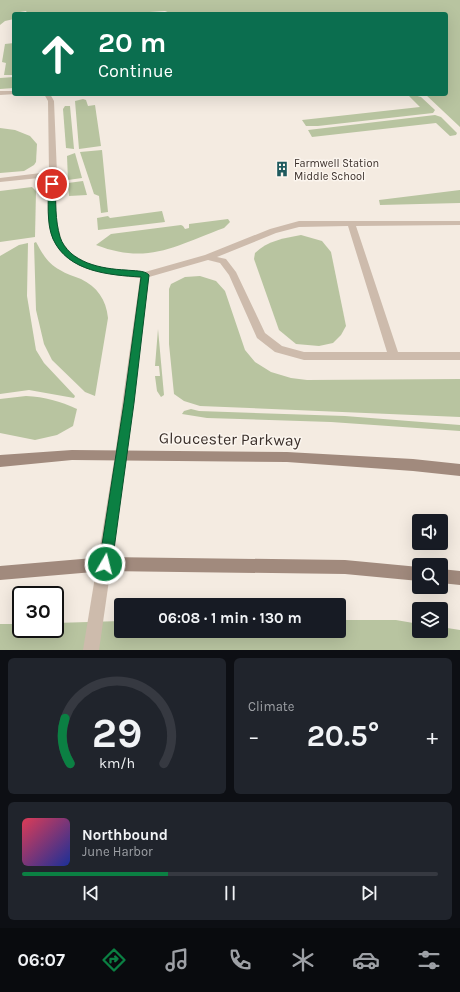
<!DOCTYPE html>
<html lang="en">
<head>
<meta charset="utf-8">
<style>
  body { margin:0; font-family:Karla,sans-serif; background:#20242c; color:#f1f3f6; height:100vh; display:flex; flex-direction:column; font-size:15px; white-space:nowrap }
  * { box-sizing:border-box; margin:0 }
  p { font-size:13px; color:#9ea1a6 }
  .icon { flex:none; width:22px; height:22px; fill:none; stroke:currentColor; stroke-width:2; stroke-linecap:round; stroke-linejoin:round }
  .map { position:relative; height:650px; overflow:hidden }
  .drawer { display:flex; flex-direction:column; gap:8px; padding:8px; background:#0d0f14; flex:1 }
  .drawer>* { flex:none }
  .banner { position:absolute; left:12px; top:12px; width:436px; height:84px; border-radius:4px; box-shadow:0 4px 16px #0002; background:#0b6e4f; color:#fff; overflow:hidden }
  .fabs { position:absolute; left:412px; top:514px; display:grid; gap:8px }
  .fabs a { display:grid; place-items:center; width:36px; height:36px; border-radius:4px; background:#171b24; box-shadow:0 4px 16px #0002; font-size:20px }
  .speed { position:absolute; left:12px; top:586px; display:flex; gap:8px; font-size:20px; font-weight:700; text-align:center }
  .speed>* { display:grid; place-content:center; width:52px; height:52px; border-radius:50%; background:#171b24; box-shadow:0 4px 16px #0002; line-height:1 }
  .speed .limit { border:2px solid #111; border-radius:6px; background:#fff; color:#111 }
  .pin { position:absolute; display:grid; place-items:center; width:34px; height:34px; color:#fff; margin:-17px; border:2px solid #fff; border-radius:50%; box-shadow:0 1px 4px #0007 }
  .me { position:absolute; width:44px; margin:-22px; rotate:8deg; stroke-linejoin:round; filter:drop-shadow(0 0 3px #0008) }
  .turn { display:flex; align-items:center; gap:14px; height:84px; padding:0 20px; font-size:18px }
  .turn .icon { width:52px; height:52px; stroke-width:2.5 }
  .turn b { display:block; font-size:28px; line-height:34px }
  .big { font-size:30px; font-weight:700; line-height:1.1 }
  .drawer .tile { flex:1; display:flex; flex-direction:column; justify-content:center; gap:6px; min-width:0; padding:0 14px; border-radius:6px; background:#20242c }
  .drawer .dial { align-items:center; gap:0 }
  .dial svg { height:104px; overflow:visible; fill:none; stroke:#363941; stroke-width:7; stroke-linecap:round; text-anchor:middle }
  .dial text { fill:#f1f3f6; stroke:none }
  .song { display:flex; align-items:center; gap:12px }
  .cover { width:48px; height:48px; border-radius:6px; background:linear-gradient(135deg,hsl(350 70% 55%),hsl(230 70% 35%)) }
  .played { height:4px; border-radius:2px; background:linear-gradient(90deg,#0b8043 35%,#363941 35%) }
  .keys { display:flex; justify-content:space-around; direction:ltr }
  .heat { display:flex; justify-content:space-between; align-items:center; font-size:22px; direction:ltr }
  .drawer .tiles { flex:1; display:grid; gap:8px; grid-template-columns:1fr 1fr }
  .tile:last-child { grid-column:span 2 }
  .trip { position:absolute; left:114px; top:598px; width:232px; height:40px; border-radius:4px; background:#171b24; box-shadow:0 4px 16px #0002; font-weight:700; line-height:40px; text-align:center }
  .tab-bar { display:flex; height:64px; justify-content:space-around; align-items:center; background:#090b0e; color:#9ea1a6 }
  .tab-bar .icon { width:28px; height:28px }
  .tab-bar .current { color:#0b8043 }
  .tab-bar b { font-size:18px; color:#f1f3f6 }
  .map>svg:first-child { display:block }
  .green { fill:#b8c4a0 }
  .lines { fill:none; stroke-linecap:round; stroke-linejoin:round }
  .lane { fill:#cdbbac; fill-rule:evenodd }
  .street { fill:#cdbbac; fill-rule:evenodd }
  .secondary { fill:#a18a7d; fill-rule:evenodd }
  .route { fill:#0b8043; stroke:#07532c }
  .labels { text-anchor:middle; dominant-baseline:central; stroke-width:3; stroke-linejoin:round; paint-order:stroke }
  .far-poi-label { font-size:11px; fill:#3b302b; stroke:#fbf5ee; text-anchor:start }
  .near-street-label { font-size:16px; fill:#3b302b; stroke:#fbf5ee }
</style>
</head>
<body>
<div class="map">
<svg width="460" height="650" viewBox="0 0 460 650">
  <rect width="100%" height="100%" fill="#f4ebe1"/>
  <!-- green -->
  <g class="green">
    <polygon points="0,0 460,0 460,127 425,94 446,94 446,14 173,14 165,11 119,14 28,14 26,11 20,12 21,14 14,14 14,19 5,21 0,25"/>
    <polygon points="14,43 14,75 4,75 6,63 2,62 5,44"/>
    <polygon points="14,77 14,88 0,89 0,78"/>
    <polygon points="414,95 421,97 435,110 433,113 318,126 306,126 302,120 420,107 409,96"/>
    <polygon points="83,99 86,100 88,106 95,105 101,146 79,149 75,101"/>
    <polygon points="65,106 70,106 74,149 66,148 63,109"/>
    <polygon points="435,115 441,117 457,133 456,135 450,136 436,123 312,137 308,130"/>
    <polygon points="0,128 15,130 30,136 37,144 36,162 34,165 24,171 0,173"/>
    <polygon points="102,150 108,212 101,213 99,196 94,194 80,152"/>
    <polygon points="75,153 82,178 68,180 67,156"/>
    <polygon points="83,181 87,195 69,196 68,183"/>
    <polygon points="32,187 36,191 35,237 0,242 0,191"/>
    <polygon points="460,190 460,203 380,205 379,200"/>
    <polygon points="162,211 165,222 98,230 97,218 108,216 110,218"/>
    <path d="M228,219L230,222L224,228C175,246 148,265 96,245L111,234L181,225L183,226L185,229L189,228V224Z"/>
    <path d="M301,235L322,241L331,252L346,326L341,335L333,343L319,346L296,344L279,330L254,259L255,253C267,241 284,238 301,235Z"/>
    <path d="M36,242C42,253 48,264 60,270C66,274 74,276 81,279C97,287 106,299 108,318L95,396L85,392L52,360L44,344L36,310L34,243Z"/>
    <polygon points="28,243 27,296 36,350 44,363 75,396 74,398 29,390 0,394 0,256 19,245"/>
    <polygon points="200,276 216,281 225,291 245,350 255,362 271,372 291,378 307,380 460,379 460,417 200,406 184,401 174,394 169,344 169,289 171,284 185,277"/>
    <polygon points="158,329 164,395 161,397 157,391 155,376 160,376 159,366 155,366"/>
    <path d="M26,396C45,397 60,401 77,409L73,426L57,435L35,440L0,433V399Z"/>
    <polygon points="191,409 199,411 345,416 460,425 460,431 331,422 207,418 182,414 184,411"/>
    <polygon points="339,620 396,620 419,624 419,631 441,631 441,627 460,630 460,650 0,650 0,624 21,624 21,629 55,629 55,623 121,621 121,631 339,631"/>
  </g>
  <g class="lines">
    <!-- lane -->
    <g class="lane">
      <polygon points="0,91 14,91 14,94 16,94 0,95"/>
      <path d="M44,94H50L54,101L57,174L56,218L62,242L72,254L91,265L119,270L145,272L205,255L270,229L299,221H460V225L356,226L398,352H460V360H304L275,352L257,338L229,275L220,263L208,260L149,277L127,455L125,459L121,460L117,459L115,455L140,278C99,274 51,269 48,217C47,204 49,190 49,177L0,182V178L49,172L48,101ZM348,226L387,352H304L282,346L265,333L236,272L226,259L217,257L276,233L299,227Z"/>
    </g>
    <!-- street -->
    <polygon class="street" points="121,450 125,451 127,455 99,650 83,650 115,455 117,451"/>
    <!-- secondary -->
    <g class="secondary">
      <polygon points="72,450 287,452 413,459 460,464 460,476 413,471 287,462 72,460 0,467 0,455"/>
      <polygon points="105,557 345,560 419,567 419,581 345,574 105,571 0,580 0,566"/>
      <polygon points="441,569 460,571 460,585 441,583"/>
    </g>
  </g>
  <!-- route -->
  <path class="route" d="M52,182L55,184C56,202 55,220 60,237C69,263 102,269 126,270C133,271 145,270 149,275L134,403L112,564L110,569L105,570L101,569L99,564L124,403L141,277C109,275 68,272 53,239C46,223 49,201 48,184Z"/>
  <!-- icons -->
  <defs>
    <g id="building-bare" transform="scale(1.2)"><path d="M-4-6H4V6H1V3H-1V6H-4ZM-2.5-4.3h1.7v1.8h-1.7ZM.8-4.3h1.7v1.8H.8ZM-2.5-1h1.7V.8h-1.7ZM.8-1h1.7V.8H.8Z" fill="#1f5a5e" stroke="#fbf5ee" stroke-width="2.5" paint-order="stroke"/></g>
  </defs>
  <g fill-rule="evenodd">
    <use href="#building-bare" x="282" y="169"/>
  </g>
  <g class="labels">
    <!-- far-poi labels -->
    <g class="far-poi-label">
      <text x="294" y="163">Farmwell Station<tspan x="294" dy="13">Middle School</tspan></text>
    </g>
    <!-- near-street labels -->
    <g class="near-street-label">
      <text transform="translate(230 439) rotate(1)">Gloucester Parkway</text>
    </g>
  </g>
</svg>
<div class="fabs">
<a><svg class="icon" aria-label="sound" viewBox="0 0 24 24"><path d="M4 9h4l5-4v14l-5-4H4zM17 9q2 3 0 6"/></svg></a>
<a><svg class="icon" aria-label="search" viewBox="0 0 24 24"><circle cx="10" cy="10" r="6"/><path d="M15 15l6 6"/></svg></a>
<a><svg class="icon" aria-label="layers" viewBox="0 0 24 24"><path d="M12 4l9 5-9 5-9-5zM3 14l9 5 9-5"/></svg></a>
</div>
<div class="speed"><div class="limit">30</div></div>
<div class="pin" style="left:52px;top:184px;background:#d93025"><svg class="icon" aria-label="arrive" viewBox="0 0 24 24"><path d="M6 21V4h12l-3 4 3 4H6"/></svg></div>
<svg class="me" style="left:105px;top:564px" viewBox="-20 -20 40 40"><circle r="17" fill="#0b8043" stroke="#fff" stroke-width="3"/><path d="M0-11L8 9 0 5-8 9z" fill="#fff"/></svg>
<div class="trip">06:08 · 1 min · 130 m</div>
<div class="banner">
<div class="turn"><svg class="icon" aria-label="ahead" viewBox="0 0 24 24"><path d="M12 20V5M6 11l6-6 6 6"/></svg><div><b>20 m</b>Continue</div></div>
</div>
</div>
<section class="drawer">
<div class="tiles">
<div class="tile dial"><svg viewBox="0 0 100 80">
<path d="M14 69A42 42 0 1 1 86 69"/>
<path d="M14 69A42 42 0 0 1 10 34" stroke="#0b8043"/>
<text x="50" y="56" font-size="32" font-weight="700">29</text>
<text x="50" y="72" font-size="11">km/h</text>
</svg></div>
<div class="tile"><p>Climate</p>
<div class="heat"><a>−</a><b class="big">20.5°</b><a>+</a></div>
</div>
<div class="tile">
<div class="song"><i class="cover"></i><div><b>Northbound</b><p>June Harbor</p></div></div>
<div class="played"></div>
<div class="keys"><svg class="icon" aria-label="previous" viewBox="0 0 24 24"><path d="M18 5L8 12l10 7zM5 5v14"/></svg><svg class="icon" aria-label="pause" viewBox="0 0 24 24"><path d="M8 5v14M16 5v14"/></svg><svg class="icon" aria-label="next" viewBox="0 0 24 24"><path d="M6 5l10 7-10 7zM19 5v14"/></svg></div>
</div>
</div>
</section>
<nav class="tab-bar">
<b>06:07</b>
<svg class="icon current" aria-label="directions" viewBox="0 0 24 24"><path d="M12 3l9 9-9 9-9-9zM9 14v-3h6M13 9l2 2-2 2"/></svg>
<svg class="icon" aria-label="music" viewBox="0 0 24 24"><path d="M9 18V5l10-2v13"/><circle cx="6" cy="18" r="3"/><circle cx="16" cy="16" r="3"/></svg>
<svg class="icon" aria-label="phone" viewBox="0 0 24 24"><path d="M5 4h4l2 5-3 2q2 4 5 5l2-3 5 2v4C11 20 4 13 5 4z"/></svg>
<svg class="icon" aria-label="climate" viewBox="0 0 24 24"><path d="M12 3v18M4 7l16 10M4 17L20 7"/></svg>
<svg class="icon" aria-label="car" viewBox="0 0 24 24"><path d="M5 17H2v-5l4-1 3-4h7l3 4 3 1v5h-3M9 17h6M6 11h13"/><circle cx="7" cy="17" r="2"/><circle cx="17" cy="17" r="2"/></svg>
<svg class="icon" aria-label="filters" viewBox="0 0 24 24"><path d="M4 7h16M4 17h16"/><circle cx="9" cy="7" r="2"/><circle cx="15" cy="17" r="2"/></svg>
</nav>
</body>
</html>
